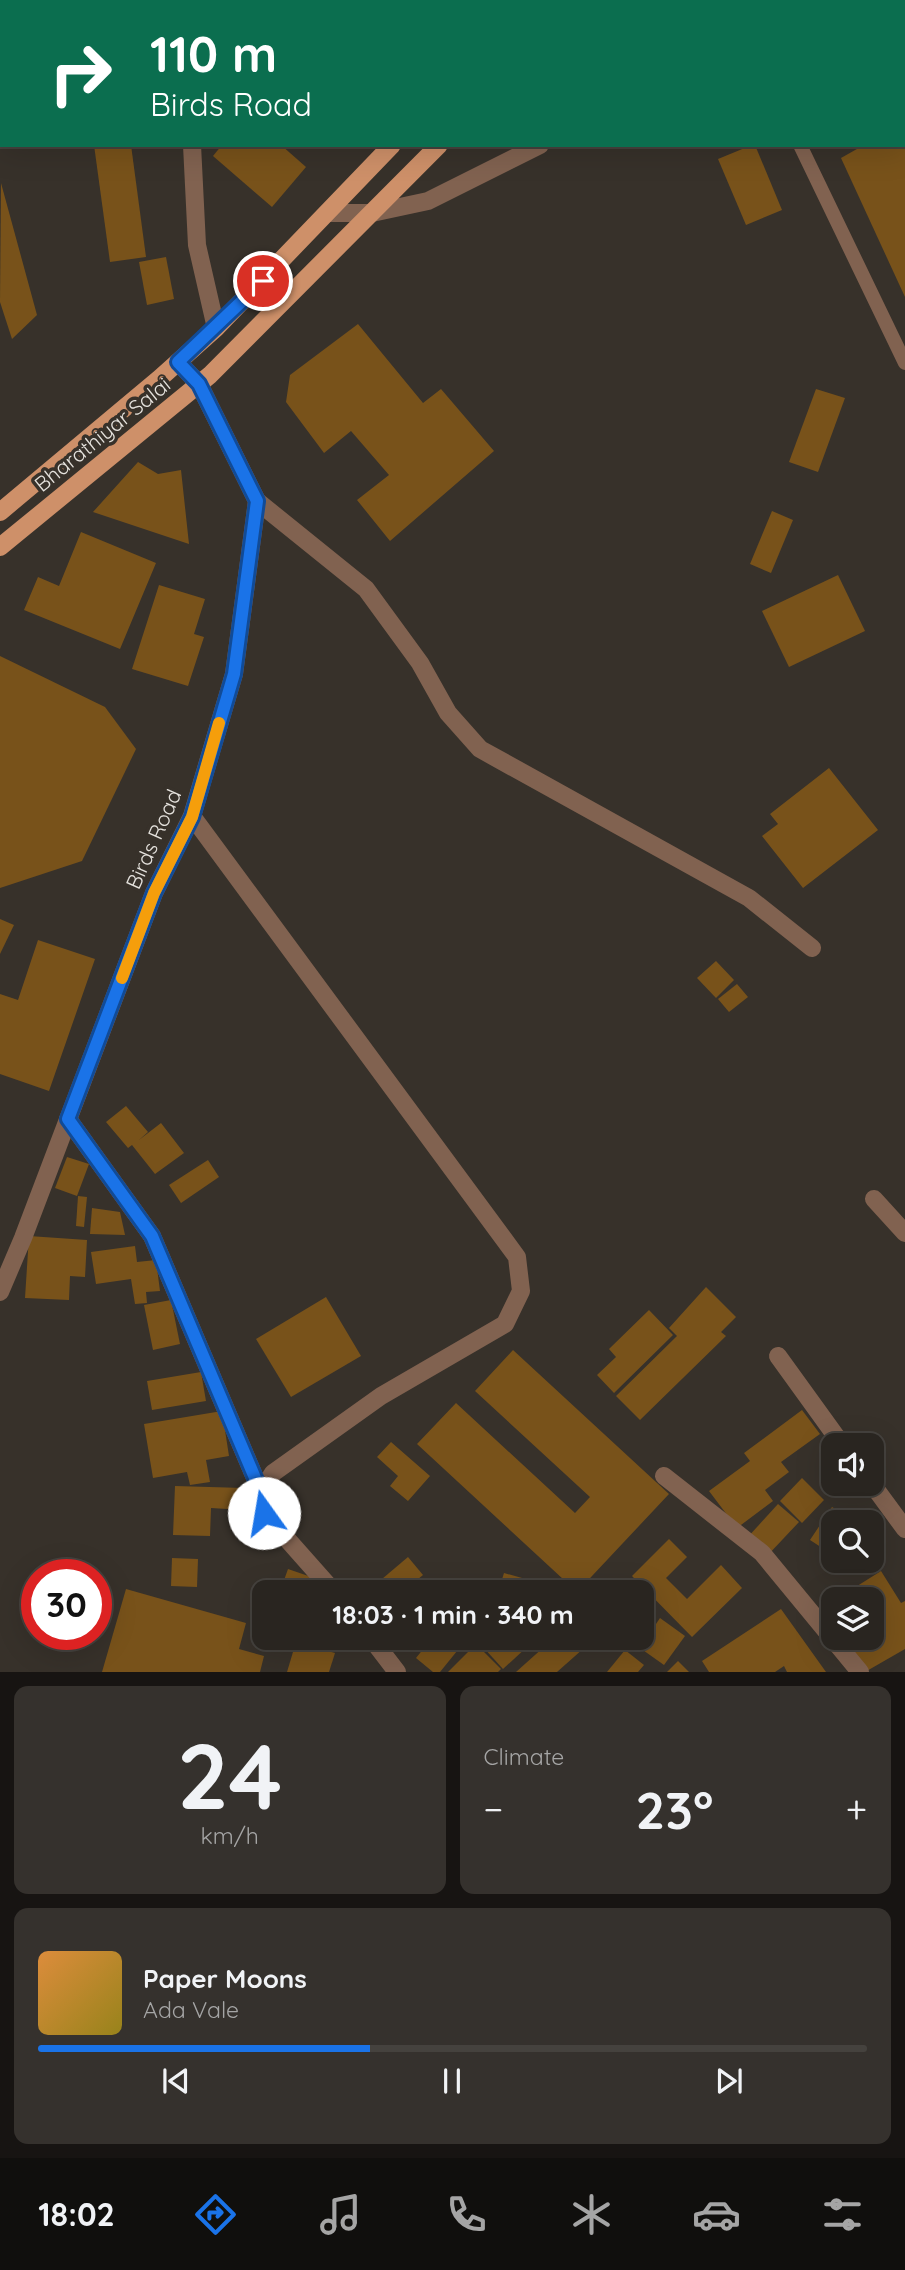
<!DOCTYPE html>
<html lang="en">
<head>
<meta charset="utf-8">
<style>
  body { margin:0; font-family:Quicksand,sans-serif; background:#35312d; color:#f1f3f6; height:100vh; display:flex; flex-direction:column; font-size:26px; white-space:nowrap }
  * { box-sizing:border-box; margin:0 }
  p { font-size:23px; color:#a5a5a5 }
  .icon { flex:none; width:38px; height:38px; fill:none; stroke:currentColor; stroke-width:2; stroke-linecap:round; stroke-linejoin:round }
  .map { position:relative; height:1672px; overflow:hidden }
  .side { display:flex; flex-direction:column; gap:14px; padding:14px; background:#171412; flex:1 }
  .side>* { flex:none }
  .hud { position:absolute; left:0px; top:0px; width:906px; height:147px; box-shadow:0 7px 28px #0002,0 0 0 2px #45423e; background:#0b6e4f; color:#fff; overflow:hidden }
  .tools { position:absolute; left:821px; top:1433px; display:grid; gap:14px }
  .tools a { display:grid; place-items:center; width:63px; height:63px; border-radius:14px; background:#292520; box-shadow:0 7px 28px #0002,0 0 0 2px #45423e; font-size:35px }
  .speed { position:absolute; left:21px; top:1559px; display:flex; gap:14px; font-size:35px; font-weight:700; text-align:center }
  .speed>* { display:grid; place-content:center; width:91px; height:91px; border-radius:50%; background:#292520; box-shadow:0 7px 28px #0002,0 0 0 2px #45423e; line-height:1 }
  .speed .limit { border:10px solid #d22; background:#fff; color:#111 }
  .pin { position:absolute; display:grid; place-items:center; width:60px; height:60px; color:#fff; margin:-30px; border:4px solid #fff; border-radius:50%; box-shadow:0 2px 7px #0007 }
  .me { position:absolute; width:77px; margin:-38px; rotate:347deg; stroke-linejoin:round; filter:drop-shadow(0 0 5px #0008) }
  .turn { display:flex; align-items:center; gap:24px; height:147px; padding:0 35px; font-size:32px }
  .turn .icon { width:91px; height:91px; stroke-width:2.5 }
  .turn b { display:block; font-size:49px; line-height:60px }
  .big { font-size:52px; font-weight:700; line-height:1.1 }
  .side .card { flex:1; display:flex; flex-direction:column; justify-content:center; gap:10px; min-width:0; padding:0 24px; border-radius:14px; background:#35312d }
  .side .dial { align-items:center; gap:0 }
  .dial b { font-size:91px; line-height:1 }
  .song { display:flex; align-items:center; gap:21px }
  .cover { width:84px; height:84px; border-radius:10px; background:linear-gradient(135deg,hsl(30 70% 55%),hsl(50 70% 35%)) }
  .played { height:7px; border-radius:4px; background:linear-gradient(90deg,#1a73e8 40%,#45423e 40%) }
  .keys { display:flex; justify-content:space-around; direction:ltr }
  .heat { display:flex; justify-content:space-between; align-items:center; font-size:38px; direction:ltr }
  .side .tiles { flex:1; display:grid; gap:14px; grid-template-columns:1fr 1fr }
  .card:last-child { grid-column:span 2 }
  .trip { position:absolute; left:252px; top:1580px; width:402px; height:70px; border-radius:14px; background:#292520; box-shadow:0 7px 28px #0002,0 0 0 2px #45423e; font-weight:700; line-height:70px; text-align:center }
  .tabs { display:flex; height:112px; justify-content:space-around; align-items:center; background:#100f0d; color:#a5a5a5 }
  .tabs .icon { width:49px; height:49px }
  .tabs .on { color:#1a73e8 }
  .tabs b { font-size:32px; color:#f1f3f6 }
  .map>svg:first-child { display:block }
  .building { fill:#78521a }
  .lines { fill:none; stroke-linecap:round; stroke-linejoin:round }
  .service { stroke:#816250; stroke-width:14 }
  .minor { stroke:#816250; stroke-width:18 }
  .tertiary { stroke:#816250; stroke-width:18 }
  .primary { stroke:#ce9069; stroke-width:18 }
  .route-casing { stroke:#114b97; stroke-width:18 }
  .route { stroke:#1a73e8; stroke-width:12 }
  .slow { stroke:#f59e0b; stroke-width:12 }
  .labels { text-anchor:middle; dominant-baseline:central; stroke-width:7; stroke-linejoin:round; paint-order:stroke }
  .street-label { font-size:21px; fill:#e6e3de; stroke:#37312a }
</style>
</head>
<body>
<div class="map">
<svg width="905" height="1672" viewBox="0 0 905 1672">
  <rect width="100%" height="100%" fill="#37312a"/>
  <!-- building -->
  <g class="building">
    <polygon points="94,145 131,145 146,257 110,262"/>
    <polygon points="222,145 281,145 306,167 272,207 213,156"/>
    <polygon points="752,145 755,145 782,210 746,225 718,159"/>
    <polygon points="864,145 905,145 905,297 841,158"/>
    <polygon points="1,183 37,315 12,339 0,302"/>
    <polygon points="166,257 174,299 147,305 139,262"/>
    <polygon points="358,324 423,403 441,389 494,451 390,541 357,500 389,475 351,431 324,453 286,402 290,375"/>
    <polygon points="816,389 845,398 818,472 789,462"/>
    <polygon points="138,462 158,474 181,470 189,544 93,512"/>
    <polygon points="772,511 793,520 771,573 750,564"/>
    <polygon points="81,532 156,563 120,649 24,610 38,577 59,586"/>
    <polygon points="838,575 865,631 789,667 762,611"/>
    <polygon points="159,585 205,599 194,634 204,637 188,686 132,669"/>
    <polygon points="0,656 105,707 136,749 82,861 0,888"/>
    <polygon points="829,768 878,830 803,888 762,836 778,824 770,814"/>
    <polygon points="0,919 14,925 0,954"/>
    <polygon points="38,940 95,959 49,1091 0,1074 0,994 18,1000"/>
    <polygon points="716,961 734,980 716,998 697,978"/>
    <polygon points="737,984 748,997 729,1012 718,999"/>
    <polygon points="126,1106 148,1132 139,1140 161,1123 184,1153 155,1174 132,1145 128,1148 106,1122"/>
    <polygon points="67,1157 89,1164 77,1196 55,1188"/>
    <polygon points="208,1160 219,1177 181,1203 169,1185"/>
    <polygon points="78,1196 87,1197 84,1227 76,1226"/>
    <polygon points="92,1208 120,1212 125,1235 90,1234"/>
    <polygon points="29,1236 87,1240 85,1277 70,1276 69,1300 25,1298"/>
    <polygon points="135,1246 137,1262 156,1260 160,1291 146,1292 147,1303 135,1304 131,1279 96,1284 91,1252"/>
    <polygon points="706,1287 736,1317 721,1332 726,1336 640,1420 616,1396 677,1336 669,1328"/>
    <polygon points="326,1297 361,1356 291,1397 256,1339"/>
    <polygon points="171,1300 180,1344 153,1350 144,1305"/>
    <polygon points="649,1310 673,1335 614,1393 597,1375 616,1357 609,1349"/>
    <polygon points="513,1350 669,1494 577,1592 417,1444 456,1403 575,1513 590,1497 475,1391"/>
    <polygon points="201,1372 206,1401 152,1410 147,1381"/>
    <polygon points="802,1410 820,1434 781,1462 789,1472 765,1490 773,1501 737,1528 709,1491 750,1461 744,1453"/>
    <polygon points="222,1411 229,1456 206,1460 210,1482 190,1485 187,1472 153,1478 144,1424"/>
    <polygon points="391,1442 430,1476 408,1501 390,1486 398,1476 377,1457"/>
    <polygon points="802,1478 824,1500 802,1523 780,1501"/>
    <polygon points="175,1486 244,1488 243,1510 211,1508 210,1536 173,1535"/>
    <polygon points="778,1504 799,1522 767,1556 747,1538"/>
    <polygon points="832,1507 856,1522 833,1522 833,1555 810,1540"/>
    <polygon points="669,1539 687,1557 666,1578 687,1599 721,1565 742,1588 692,1637 632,1576"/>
    <polygon points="408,1557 423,1575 402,1592 394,1592 382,1579"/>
    <polygon points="172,1558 198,1559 197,1587 171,1586"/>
    <polygon points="288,1569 323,1581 319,1592 293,1592 295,1587 283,1583"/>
    <polygon points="881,1571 901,1603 905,1601 905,1649 865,1672 845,1638 872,1638 872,1600 835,1600"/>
    <polygon points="504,1573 529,1580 526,1592 498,1592"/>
    <polygon points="126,1589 246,1623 239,1649 264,1656 260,1672 102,1672"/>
    <polygon points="781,1609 826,1672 787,1672 784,1666 775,1672 709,1672 702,1661"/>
    <polygon points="660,1618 685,1636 664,1665 640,1648"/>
    <polygon points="446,1638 466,1640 440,1672 433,1672 416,1658 428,1643 437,1649"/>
    <polygon points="493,1638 518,1638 527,1647 503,1669 483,1647"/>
    <polygon points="554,1638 590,1638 592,1641 557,1672 516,1672"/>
    <polygon points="296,1642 335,1653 329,1672 287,1672"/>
    <polygon points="476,1644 501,1669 498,1672 448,1672"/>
    <polygon points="625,1650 644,1665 638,1672 607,1672"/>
    <polygon points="678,1661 689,1672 667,1672"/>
  </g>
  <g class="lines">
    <!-- service -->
    <polyline class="service" points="800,145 905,363"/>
    <!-- minor -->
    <g class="minor">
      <polyline points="191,2 191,0"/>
      <polyline points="192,145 197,245 216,328"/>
      <polyline points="257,501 366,589 420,663 448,713 480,749 749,898 812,948"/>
      <polyline points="192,816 517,1257 521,1291 505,1324 381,1396 273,1473 261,1492 264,1513 334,1592"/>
      <polyline points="68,1119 152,1236 261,1492"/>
      <polyline points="874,1199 905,1233"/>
      <polyline points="0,1292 23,1238 154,893 192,816 234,674 257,501 199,384 178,362"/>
      <polyline points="778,1356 843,1446"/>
      <polyline points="664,1476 762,1553 860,1672"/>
      <polyline points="872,1484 905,1529"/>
      <polyline points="371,1638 397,1672"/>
    </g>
    <!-- tertiary -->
    <g class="tertiary">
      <polyline points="807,2 810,0"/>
      <polyline points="328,213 372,213 428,201 540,145"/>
    </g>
    <!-- primary -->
    <g class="primary">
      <polyline points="528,2 530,0"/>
      <polyline points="569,2 570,0"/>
      <polyline points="0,512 159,379 216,328 392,145"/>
      <polyline points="0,547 210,375 439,145"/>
    </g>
  </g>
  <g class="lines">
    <!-- route casing -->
    <g class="route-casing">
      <polyline id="route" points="263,281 178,362 199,384 257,501 234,674 192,817 154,893 68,1119 152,1236 261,1492 264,1513"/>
    </g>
    <!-- route -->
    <use href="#route" class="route"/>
    <!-- slow -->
    <polyline class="slow" points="122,978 154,893 192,817 219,723"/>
  </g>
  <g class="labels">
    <!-- street labels -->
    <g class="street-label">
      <text transform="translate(102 434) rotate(-39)">Bharathiyar Salai</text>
      <text transform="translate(153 839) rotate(-66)">Birds Road</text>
    </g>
  </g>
</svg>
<div class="tools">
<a><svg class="icon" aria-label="sound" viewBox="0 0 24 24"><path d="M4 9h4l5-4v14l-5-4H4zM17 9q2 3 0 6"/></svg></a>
<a><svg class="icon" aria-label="search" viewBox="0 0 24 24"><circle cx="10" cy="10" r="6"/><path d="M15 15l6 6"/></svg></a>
<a><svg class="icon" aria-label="layers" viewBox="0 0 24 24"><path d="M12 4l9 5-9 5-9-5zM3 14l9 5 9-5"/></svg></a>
</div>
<div class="speed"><div class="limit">30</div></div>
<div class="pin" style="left:263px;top:281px;background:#d93025"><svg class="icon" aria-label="arrive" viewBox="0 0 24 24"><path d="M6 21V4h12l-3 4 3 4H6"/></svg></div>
<svg class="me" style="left:264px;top:1513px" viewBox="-20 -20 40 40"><circle r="19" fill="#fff"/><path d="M0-13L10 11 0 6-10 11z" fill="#1a73e8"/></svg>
<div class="trip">18:03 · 1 min · 340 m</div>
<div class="hud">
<div class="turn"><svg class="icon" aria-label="right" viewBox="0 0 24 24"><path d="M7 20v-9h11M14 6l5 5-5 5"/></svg><div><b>110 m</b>Birds Road</div></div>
</div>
</div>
<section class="side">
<div class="tiles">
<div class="card dial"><b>24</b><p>km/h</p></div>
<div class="card"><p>Climate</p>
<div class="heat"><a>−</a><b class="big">23°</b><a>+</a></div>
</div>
<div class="card">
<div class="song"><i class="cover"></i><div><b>Paper Moons</b><p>Ada Vale</p></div></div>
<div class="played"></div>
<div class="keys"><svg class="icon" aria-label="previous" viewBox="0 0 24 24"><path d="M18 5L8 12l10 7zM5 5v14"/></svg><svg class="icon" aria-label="pause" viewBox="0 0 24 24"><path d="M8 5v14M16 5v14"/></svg><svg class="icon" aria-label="next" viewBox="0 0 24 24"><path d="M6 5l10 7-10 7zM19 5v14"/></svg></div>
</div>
</div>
</section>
<nav class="tabs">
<b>18:02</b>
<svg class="icon on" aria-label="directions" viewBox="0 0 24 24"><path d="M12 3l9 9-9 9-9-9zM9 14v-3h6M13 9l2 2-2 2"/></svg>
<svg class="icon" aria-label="music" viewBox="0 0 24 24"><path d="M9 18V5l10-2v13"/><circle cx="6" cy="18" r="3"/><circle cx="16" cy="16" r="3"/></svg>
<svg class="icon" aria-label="phone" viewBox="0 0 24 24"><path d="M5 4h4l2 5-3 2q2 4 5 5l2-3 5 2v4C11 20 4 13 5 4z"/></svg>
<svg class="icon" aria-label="climate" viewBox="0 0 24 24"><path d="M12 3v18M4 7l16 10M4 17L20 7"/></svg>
<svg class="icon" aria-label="car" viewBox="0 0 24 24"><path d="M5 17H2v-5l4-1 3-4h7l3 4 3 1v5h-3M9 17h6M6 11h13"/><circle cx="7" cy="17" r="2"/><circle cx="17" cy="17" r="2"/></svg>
<svg class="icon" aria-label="filters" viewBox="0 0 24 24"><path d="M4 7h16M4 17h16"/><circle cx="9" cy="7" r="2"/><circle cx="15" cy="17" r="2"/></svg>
</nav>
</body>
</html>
